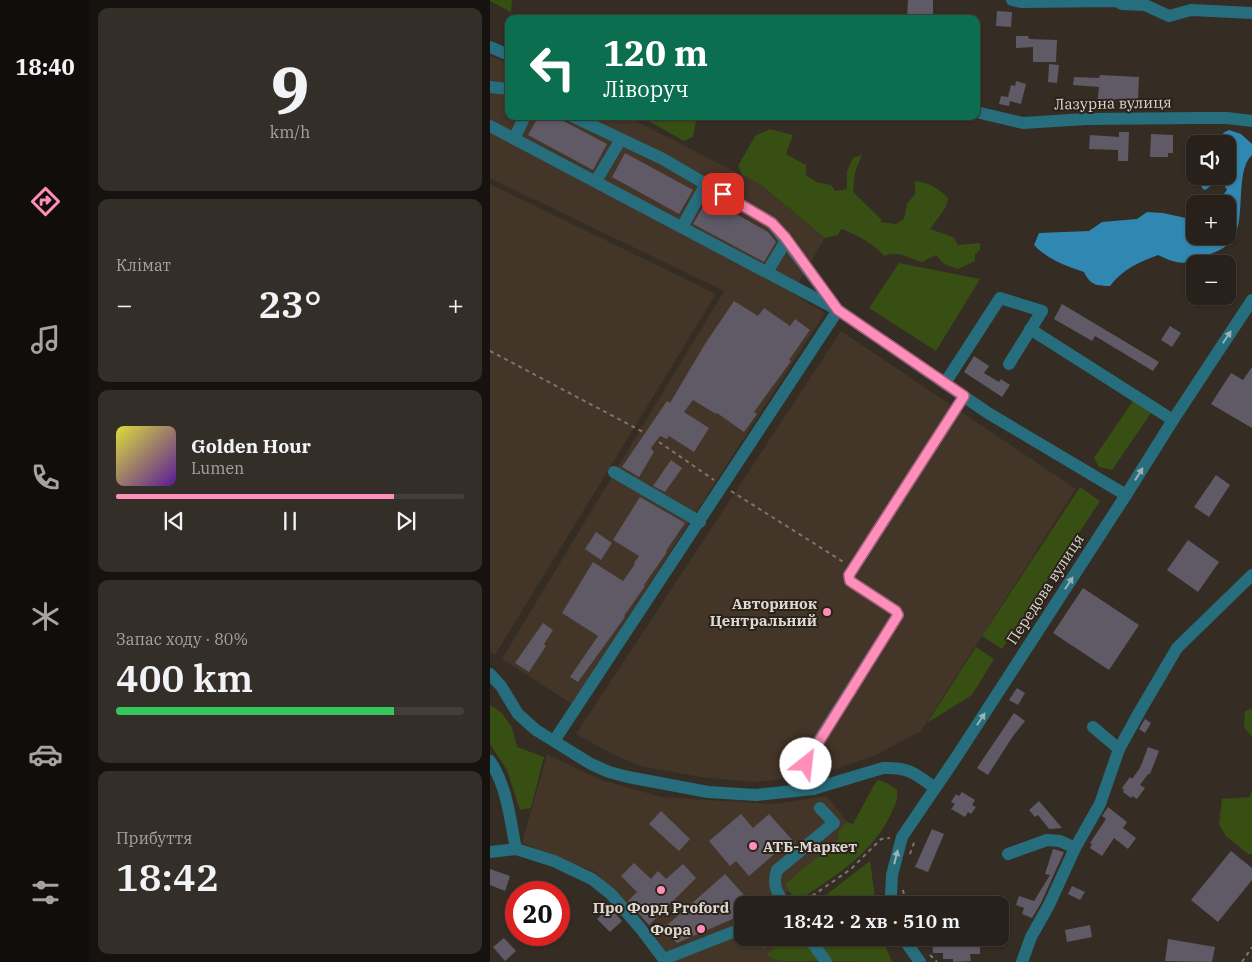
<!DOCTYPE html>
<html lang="uk">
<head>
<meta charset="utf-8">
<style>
  body { margin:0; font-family:"IBM Plex Serif",serif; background:#342e28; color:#f1f3f6; height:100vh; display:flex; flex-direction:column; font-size:19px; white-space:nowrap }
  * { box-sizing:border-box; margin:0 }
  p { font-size:16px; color:#a5a3a3 }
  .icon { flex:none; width:28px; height:28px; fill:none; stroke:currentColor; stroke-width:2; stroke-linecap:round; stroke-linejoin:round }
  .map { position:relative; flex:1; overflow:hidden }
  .panel { display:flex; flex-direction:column; gap:8px; padding:8px; background:#16120f; width:400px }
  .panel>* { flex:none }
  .banner { position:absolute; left:15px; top:15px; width:475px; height:105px; border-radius:10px; box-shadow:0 1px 4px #0004,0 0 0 1px #443e3a; background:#0b6e4f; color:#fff; overflow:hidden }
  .fabs { position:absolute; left:696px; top:135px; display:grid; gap:10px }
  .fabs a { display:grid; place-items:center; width:50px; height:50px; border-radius:10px; background:#28211b; box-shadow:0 1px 4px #0004,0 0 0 1px #443e3a; font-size:25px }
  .speed { position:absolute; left:15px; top:881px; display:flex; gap:10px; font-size:25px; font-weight:700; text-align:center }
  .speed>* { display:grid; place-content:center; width:65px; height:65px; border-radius:50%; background:#28211b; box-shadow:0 1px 4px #0004,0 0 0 1px #443e3a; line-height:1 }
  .speed .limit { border:8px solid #d22; background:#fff; color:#111 }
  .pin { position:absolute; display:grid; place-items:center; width:42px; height:42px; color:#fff; margin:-21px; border-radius:10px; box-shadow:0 2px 8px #0006 }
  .me { position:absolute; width:55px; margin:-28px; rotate:29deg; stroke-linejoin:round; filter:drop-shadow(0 0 4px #0008) }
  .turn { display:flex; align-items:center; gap:18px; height:105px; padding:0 15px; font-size:22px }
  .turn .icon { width:65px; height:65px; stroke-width:2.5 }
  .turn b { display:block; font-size:35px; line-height:42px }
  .big { font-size:38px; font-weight:600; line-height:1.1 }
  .panel .card { flex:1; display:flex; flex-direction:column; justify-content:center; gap:8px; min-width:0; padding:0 18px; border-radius:10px; background:#342e28 }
  .panel .dial { align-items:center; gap:0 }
  .dial b { font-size:65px; line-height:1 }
  .song { display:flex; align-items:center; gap:15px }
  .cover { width:60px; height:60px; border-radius:8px; background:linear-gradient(135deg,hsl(60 70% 55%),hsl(270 70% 35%)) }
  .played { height:5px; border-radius:2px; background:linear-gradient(90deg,#ff8eba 80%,#443e3a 80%) }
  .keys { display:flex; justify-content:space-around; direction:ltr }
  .heat { display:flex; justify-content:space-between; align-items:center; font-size:28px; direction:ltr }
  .charge { height:8px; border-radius:4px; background:linear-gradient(90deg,#34c759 80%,#443e3a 0) }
  .trip { position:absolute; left:244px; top:896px; width:275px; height:50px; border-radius:10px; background:#28211b; box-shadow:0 1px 4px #0004,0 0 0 1px #443e3a; font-weight:600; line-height:50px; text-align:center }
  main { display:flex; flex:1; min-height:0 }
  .menu { display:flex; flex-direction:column; width:90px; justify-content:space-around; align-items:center; background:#100d0b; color:#a5a3a3 }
  .menu .icon { width:35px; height:35px }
  .menu .on { color:#ff8eba }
  .menu b { font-size:22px; color:#f1f3f6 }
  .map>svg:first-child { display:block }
  .built { fill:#433527 }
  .green { fill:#374f13 }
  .water { fill:#3087b1 }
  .building { fill:#5f5a66 }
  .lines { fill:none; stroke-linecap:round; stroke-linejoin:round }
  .path { stroke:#7d756e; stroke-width:2; stroke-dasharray:4 4; stroke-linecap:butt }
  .minor { stroke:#266e7d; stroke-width:12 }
  .oneway { fill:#9db2b4 }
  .route-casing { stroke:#a65c79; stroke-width:12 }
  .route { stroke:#ff8eba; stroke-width:9 }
  .poi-dot { fill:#ff8eba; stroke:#2b221a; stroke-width:2 }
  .labels { text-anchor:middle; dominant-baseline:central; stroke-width:4; stroke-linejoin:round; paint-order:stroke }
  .street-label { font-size:15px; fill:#ddd7d2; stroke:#2b221a }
  .poi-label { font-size:15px; font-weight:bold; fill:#ddd7d2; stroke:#2b221a; text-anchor:end }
</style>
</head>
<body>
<main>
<nav class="menu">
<b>18:40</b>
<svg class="icon on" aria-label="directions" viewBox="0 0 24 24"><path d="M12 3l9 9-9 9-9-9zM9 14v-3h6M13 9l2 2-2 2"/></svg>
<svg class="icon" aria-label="music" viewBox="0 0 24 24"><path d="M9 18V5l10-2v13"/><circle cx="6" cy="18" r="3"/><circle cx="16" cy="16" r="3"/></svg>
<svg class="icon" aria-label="phone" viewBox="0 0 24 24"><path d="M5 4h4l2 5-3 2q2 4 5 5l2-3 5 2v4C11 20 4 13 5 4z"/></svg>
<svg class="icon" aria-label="climate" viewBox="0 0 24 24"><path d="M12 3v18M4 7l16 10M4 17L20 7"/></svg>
<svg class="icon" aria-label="car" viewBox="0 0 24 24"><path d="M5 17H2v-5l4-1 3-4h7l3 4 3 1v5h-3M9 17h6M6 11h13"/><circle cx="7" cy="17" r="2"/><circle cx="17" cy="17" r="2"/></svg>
<svg class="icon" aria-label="filters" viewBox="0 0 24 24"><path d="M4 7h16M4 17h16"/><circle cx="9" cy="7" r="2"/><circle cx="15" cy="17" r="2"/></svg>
</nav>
<section class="panel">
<div class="card dial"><b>9</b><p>km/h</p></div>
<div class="card"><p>Клімат</p>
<div class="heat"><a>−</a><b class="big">23°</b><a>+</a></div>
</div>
<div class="card">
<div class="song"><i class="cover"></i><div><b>Golden Hour</b><p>Lumen</p></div></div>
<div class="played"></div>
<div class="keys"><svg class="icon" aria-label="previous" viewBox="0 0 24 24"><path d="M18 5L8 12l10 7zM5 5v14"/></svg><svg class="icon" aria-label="pause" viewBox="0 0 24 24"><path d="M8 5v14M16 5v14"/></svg><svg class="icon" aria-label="next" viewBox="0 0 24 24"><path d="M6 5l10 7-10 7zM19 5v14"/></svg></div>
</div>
<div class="card"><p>Запас ходу · 80%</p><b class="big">400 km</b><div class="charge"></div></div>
<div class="card"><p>Прибуття</p><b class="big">18:42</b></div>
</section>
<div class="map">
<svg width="762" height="962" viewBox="0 0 762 962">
  <rect width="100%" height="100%" fill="#352c24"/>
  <!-- built -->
  <g class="built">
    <polygon points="0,56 19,63 19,116 136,116 271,185 335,238 302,293 335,313 82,704 12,659 234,291 0,178"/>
    <polygon points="0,184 226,294 5,655 0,651"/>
    <polygon points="351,331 586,489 431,731 384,756 328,775 264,782 210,777 149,766 122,754 86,734"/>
    <polygon points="57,754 111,780 172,797 284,804 337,796 367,835 289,899 292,905 252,905 252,938 315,938 330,960 312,962 180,962 158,925 105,872 32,843"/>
  </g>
  <!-- green -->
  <g class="green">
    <polygon points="0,0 22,0 21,12 0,1"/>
    <polygon points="155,116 207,116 203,137 194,141 157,120"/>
    <path d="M280,129L303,135L296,154L316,165V175L326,182L341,185L345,191L357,189V171L363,158L372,155L365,172L363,192L391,219V222L406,224L414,219L417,204L425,194V181C440,183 448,188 458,198L456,207L440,229L463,237L468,245L490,243V250L485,254V261L468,269L454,264L446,255L432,262C417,258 409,250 394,256C382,242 367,235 351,229L348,235L335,238L271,185L252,175L248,166L265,136Z"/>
    <polygon points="409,263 490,279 446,351 379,308"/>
    <polygon points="643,401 661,413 622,470 609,467 604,458"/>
    <polygon points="590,487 610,501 512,649 492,636"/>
    <polygon points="486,647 504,659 482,695 437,723"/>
    <polygon points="0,705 11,712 22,727 27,747 54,757 41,808 30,810 17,770 0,744"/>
    <polygon points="762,709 762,737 754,727 755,711"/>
    <path d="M388,780L397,783L407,790C409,800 404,806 400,816C381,855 342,878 306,902L295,884L349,839L348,831L357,822L363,824L383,787Z"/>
    <polygon points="762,789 762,854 758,854 736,836 729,824 732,799 760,797"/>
    <polygon points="380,861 386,905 323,905"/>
    <polygon points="291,938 392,938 402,962 292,961 283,959 276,955 293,942"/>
  </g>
  <!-- water -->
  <path class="water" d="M739,130L751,134L762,144V155C744,171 757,222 742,240C735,249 725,252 716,256C696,265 688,265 668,255C649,262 633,269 620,286C607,286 600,285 594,272C576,266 557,259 544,245L549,233L599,231L612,222L647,219L657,212L673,213L705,220V236H738V204H726L737,190L733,183L725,178L722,185L715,190L712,188L710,176H738V144H716L718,139L730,143L735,140L733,133Z"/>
  <!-- building -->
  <g class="building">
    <polygon points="418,0 443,0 443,19 417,19"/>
    <polygon points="507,11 522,12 521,27 506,26"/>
    <polygon points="526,36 538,36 539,39 567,40 566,62 543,62 543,47 526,48"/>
    <polygon points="559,64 569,65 567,83 558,82"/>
    <polygon points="610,75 649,77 648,100 625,99 624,107 607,106 609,87 583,85 584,77 609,78"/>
    <polygon points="526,81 536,84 531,104 520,101 519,106 509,104 511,96 518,97 521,85 525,86"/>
    <polygon points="49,116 64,116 117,144 103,170 38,135"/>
    <polygon points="629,132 639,132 638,161 628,161 628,150 599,149 600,135 629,137"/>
    <polygon points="661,134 683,135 683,153 678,153 678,157 660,157"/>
    <polygon points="135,153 203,190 189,214 122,177"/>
    <polygon points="218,198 278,232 286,242 274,262 203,224"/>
    <polygon points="244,301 268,316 274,308 300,326 305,319 320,330 299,360 301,361 264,412 267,414 254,432 227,413 226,414 203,400 194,412 219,428 204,452 179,436 177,439 170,436 161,448 164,452 149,477 132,467 177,401 180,403 215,344"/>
    <polygon points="572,304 669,362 663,371 605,336 602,341 564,319"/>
    <polygon points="680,326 691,333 682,347 671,340"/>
    <polygon points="484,356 499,366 494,373 509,382 511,379 520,385 512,397 474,372"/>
    <polygon points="762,367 762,428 721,404 741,373 753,380"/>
    <polygon points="181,460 192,468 175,492 163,486"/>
    <polygon points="726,475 740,485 719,517 704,507"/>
    <polygon points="150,497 195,523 176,551 177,552 154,585 155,586 134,616 135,617 88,682 80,677 108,636 72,613 103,562 133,581 145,564 144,563 149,556 123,540"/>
    <polygon points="106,532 122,543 111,560 95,549"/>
    <polygon points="698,540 729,562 708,592 677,570"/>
    <polygon points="593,588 649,625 619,670 563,633"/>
    <polygon points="53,623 63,630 54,644 56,646 39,672 25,663"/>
    <polygon points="527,688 535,693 528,705 519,700"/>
    <polygon points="524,713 535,721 523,736 498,775 487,768"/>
    <polygon points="655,719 661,723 655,733 649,729"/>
    <polygon points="658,747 669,751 660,774 658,774 650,785 655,788 647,799 642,796 641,798 633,792 634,790 632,788 640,777 642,779 650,768"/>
    <polygon points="472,792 485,800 482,805 486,807 481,814 478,812 475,817 461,809 465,804 461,802 466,794 469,796"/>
    <polygon points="549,801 572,828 559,829 548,815 545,817 539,810"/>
    <polygon points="618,807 637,822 633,828 646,838 638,849 624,838 612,856 600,848 602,844 600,843 616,819 612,816"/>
    <polygon points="171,811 200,839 189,851 159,824"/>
    <polygon points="251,814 263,828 279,814 305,843 294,853 290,849 259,876 246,861 240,866 219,841"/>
    <polygon points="442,829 454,834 438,872 425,867"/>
    <polygon points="563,849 574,852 551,903 542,918 532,914 534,908 526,905 529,896 544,901 560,875 555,874"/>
    <polygon points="741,851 762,868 762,880 728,922 701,900"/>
    <polygon points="144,863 161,879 168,871 176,879 193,864 206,878 159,925 138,901 147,892 131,876"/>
    <polygon points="0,869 20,876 15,891 0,885"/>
    <polygon points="235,874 263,905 252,905 252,915 187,943 174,928"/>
    <polygon points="582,886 595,892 590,900 578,894"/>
    <polygon points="119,907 132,921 120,932 107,919"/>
    <polygon points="600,925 602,937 577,942 575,930"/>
    <polygon points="14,938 26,951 15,961 3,947"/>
    <polygon points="273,938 277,938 281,942 274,948 268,942"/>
    <polygon points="442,938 490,938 490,954 480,954 481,961 463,962 463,959 453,959 453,953 443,953"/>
    <polygon points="678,939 725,947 722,962 675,961"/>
  </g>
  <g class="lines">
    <!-- path -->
    <g class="path">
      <polyline points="0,351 155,433"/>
      <polyline points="169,442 224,480"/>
      <polyline points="241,491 355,563"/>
      <polyline points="420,854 425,840"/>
      <polyline points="413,890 416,905"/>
      <polyline points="309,905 361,869 391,839 400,838"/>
      <polyline points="440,955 447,962"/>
      <polyline points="752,962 762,947"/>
    </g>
    <!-- minor -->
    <g class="minor">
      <polyline points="522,0 531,2 627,1 632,4 655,5 679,16 701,10 762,13"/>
      <polyline points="0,47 19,55"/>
      <polyline points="0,87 19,89"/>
      <polyline points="486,112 533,123 596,119 709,118 737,118 762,121"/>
      <polyline points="82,116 173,159 282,223 296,241 277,272"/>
      <polyline points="0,126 348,310 498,413 636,495"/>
      <polyline points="24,139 35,116"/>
      <polyline points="106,181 131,139"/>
      <polyline points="192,227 216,184"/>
      <polyline points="296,241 345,306"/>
      <polyline points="540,329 683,420"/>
      <polyline points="455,383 510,298 552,311 519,364"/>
      <polyline points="124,472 210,522"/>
      <path d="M0,674L11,686L28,714L46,730L101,764L119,772L138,777L218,792L266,795L323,789L393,768C419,767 426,774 445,788"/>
      <polyline points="603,727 629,749"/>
      <polyline points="64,741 348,310"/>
      <path d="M0,761C17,786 20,819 26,849"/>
      <polyline points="323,789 316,764 317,759 408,615 406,611 360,581 359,575 474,396"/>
      <polyline points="0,852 26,849 64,861 102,879 121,894 151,929 176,962"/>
      <polyline points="518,854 557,840 570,841 585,848"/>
      <path d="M295,905C287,893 282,885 287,870L344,823L330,808"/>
      <polyline points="403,905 401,895 402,875 412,837 467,756 636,495 683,420 762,300"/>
      <polyline points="319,938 336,962"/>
      <polyline points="413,938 430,962"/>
      <polyline points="174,959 248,930"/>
      <polyline points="532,962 541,937 559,905 585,848 610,804 629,749 650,711 687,648 762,575"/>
    </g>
  </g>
  <!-- one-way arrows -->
  <defs><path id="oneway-solid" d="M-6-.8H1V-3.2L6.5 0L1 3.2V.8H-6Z" transform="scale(1.25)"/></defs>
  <g class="oneway">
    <use href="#oneway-solid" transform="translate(737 337) rotate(-56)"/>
    <use href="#oneway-solid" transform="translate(649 474) rotate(-58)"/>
    <use href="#oneway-solid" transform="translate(579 583) rotate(-57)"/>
    <use href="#oneway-solid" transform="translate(491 719) rotate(-57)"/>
    <use href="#oneway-solid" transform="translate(406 857) rotate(-76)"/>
  </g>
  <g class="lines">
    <!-- route casing -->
    <g class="route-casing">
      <polyline id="route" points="233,194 282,223 295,237 348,310 474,396 359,575 360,581 406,611 408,615 318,759 316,764"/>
    </g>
    <!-- route -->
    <use href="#route" class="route"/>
  </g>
  <!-- markers -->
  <g class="poi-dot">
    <circle cx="337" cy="612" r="5"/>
    <circle cx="263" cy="846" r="5"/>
    <circle cx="171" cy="890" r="5"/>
    <circle cx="211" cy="929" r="5"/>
  </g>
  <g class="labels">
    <!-- street labels -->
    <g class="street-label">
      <text transform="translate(623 103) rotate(-1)">Лазурна вулиця</text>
      <text transform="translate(555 589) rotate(-57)">Передова вулиця</text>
    </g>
    <!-- poi labels -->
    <g class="poi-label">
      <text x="327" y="603">Авторинок<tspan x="327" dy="17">Центральний</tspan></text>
      <text x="273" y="846" text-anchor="start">АТБ-Маркет</text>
      <text x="171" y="907" text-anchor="middle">Про Форд Proford</text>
      <text x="201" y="929">Фора</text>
    </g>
  </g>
</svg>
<div class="fabs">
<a><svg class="icon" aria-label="sound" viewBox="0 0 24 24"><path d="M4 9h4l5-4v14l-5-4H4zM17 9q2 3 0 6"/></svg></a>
<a>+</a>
<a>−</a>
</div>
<div class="speed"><div class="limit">20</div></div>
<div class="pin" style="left:233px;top:194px;background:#d93025"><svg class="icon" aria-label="arrive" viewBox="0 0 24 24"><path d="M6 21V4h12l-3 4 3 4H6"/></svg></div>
<svg class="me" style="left:316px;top:764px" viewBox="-20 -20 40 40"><circle r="19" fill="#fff"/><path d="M0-13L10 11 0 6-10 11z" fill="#ff8eba"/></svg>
<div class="trip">18:42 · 2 хв · 510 m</div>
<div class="banner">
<div class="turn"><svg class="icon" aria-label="left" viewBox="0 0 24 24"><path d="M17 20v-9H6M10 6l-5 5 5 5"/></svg><div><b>120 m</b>Ліворуч</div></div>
</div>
</div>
</main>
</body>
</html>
